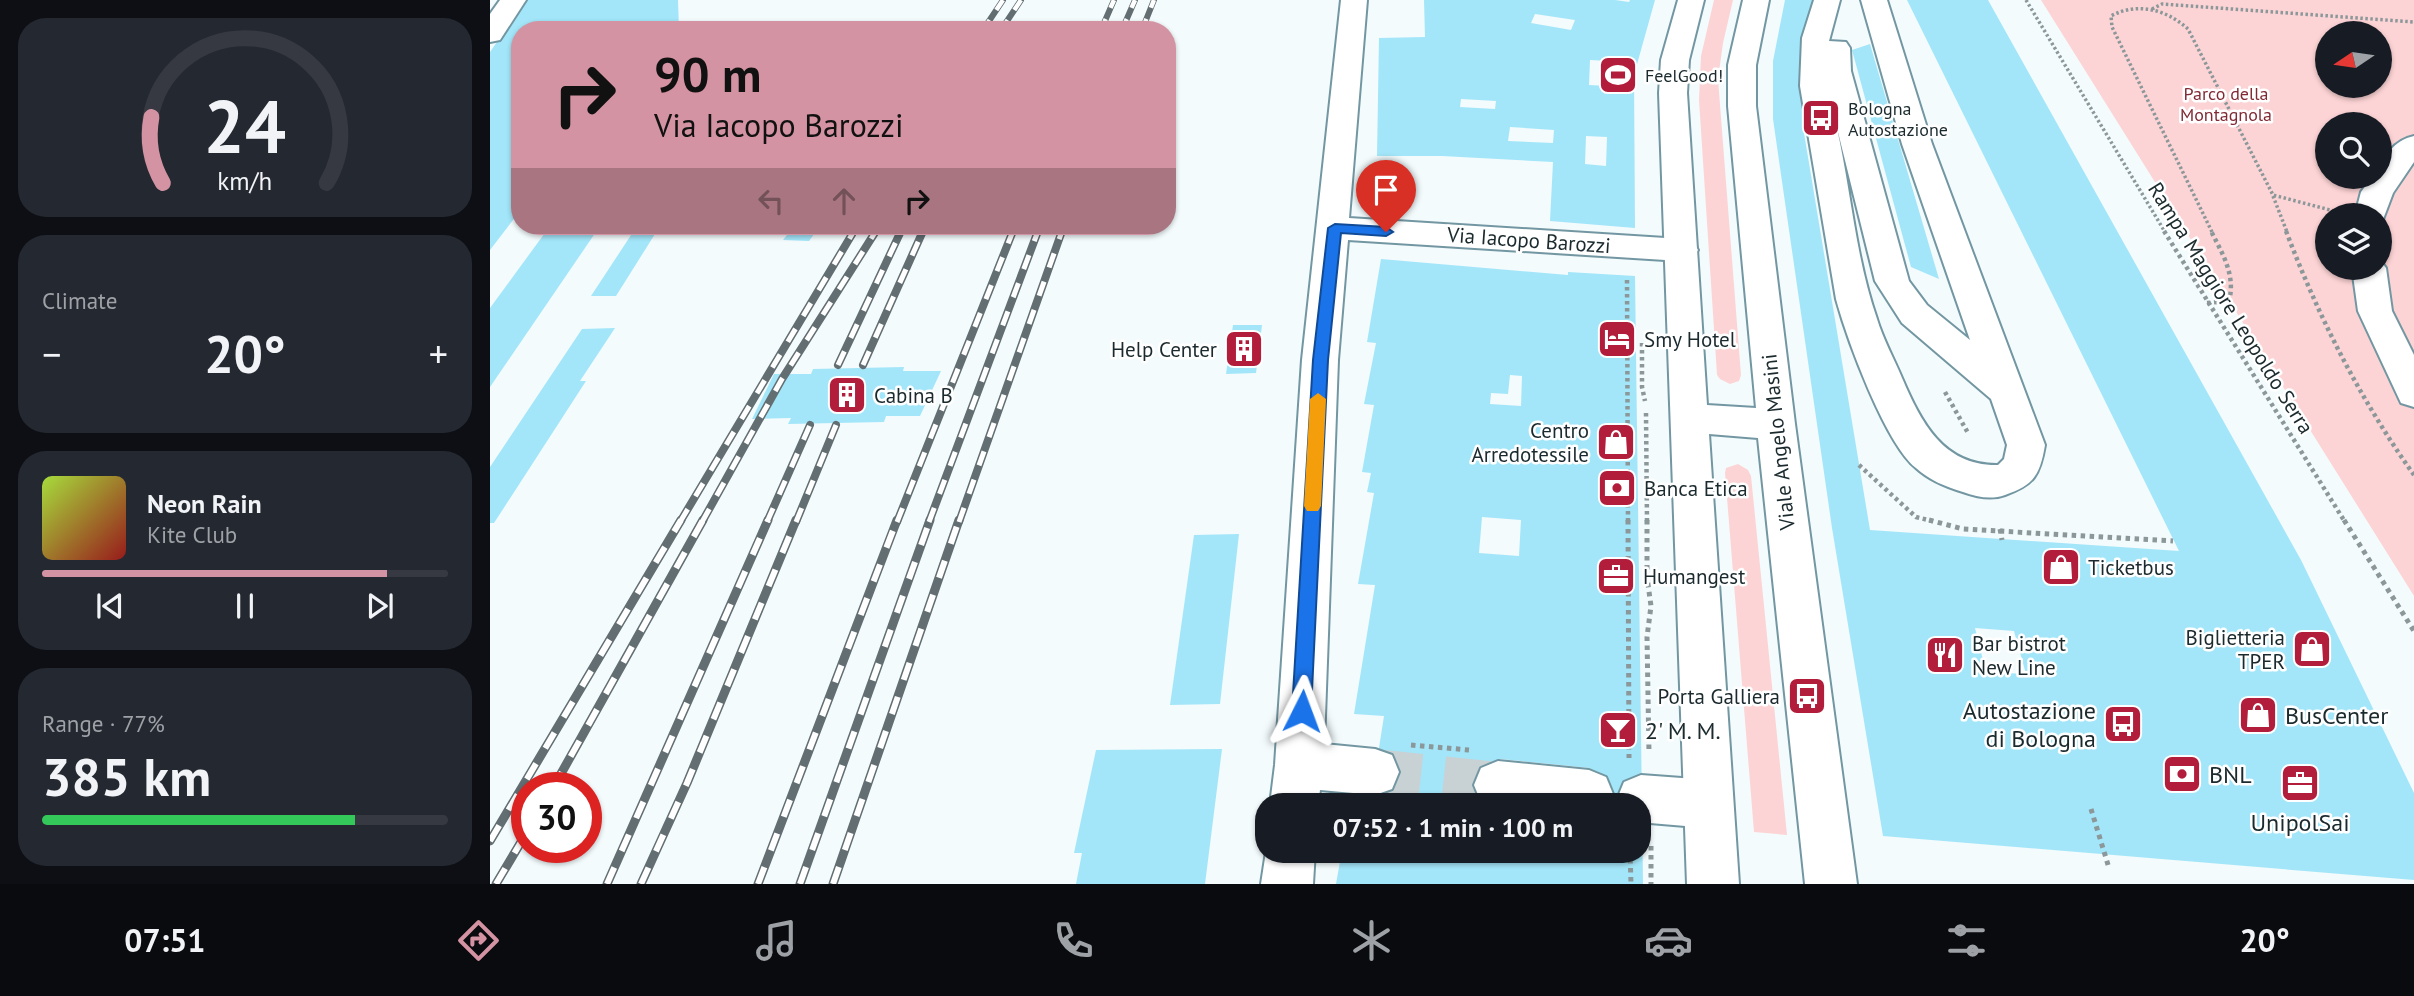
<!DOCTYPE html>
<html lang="en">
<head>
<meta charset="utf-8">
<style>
  body { margin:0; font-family:"PT Sans",sans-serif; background:#242831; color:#f1f3f6; height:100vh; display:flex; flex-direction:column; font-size:26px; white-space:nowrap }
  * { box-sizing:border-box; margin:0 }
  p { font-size:23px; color:#9ea1a6 }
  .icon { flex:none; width:38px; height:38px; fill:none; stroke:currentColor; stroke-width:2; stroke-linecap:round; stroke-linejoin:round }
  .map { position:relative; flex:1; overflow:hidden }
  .panel { display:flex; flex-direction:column; gap:18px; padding:18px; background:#0d0f14; width:490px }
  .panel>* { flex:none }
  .hud { position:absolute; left:21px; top:21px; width:665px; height:214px; border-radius:28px; box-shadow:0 2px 5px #0004; background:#d493a2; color:#111; overflow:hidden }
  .needle { width:46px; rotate:257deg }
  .buttons { position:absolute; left:1825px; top:21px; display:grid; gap:14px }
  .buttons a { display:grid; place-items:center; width:77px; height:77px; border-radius:50%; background:#171b24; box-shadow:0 2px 5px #0004; font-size:35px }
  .speed { position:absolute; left:21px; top:772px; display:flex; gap:14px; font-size:35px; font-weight:700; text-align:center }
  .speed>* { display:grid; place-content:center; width:91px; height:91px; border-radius:50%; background:#171b24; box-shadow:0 2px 5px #0004; line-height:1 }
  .speed .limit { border:10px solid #d22; background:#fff; color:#111 }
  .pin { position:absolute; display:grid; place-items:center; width:60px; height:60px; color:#fff; margin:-72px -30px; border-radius:50% 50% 50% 0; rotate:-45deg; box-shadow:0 0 7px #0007 }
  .pin .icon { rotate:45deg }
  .me { position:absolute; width:77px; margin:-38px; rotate:3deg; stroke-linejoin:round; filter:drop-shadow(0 0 5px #0008) }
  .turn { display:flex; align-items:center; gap:24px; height:147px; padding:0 28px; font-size:32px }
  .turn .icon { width:91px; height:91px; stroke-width:2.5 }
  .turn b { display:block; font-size:49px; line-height:60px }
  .lanes { display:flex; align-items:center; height:66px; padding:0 28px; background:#0003; justify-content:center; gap:35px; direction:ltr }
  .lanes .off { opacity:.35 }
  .big { font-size:52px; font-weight:700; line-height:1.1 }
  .panel .card { flex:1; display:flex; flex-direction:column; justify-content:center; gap:10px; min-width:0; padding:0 24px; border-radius:28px; background:#242831 }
  .panel .dial { align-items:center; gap:0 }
  .dial svg { height:182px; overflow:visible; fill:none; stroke:#363941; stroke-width:7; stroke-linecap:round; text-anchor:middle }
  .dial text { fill:#f1f3f6; stroke:none }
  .song { display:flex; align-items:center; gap:21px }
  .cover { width:84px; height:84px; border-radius:10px; background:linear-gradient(135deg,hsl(80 70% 55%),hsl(0 70% 35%)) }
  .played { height:7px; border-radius:4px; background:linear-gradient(90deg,#d493a2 85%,#363941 85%) }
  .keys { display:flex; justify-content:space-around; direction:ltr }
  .heat { display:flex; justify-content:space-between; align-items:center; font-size:38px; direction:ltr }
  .charge { height:10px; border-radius:5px; background:linear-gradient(90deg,#34c759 77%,#363941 0) }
  .trip { position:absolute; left:765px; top:793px; width:396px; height:70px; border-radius:28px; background:#171b24; box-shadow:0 2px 5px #0004; font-weight:700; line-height:70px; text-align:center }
  .tab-bar { display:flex; height:112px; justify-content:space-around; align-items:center; background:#090b0e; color:#9ea1a6 }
  .tab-bar .icon { width:49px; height:49px }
  .tab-bar .active { color:#d493a2 }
  .tab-bar b { font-size:32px; color:#f1f3f6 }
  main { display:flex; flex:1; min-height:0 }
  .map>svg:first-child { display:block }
  .green { fill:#fdd4d5; fill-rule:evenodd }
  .building { fill:#a3e6f9; fill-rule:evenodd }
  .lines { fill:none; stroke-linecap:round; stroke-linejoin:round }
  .minor-tunnel { stroke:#c8d1d4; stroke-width:46; stroke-dasharray:46 23; stroke-linecap:butt }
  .minor-casing { stroke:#7397a2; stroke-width:4 }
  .major-casing { stroke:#7397a2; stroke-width:4 }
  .path-far2 { stroke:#8c979a; stroke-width:3.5; stroke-dasharray:2.5 2.5; stroke-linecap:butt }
  .path-far1 { stroke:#8c979a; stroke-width:4.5; stroke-dasharray:3.5 3.5; stroke-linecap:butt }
  .path { stroke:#8c979a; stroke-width:5; stroke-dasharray:4.5 4.5; stroke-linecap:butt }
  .minor { fill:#fff; fill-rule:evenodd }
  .major { fill:#fff; fill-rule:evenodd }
  .rail-far2-casing { stroke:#626e72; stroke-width:6 }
  .rail-far1-casing { stroke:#626e72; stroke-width:8 }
  .rail-casing { stroke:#626e72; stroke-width:9 }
  .rail-far2 { stroke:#fff; stroke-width:4.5; stroke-dasharray:12; stroke-linecap:butt }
  .rail-far1 { stroke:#fff; stroke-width:5; stroke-dasharray:15; stroke-linecap:butt }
  .rail { stroke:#fff; stroke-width:6; stroke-dasharray:18; stroke-linecap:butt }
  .route { fill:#1a73e8; stroke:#114b97; stroke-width:2 }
  .slow { fill:#f59e0b }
  .labels { text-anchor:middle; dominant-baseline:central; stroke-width:5; stroke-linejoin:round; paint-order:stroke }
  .far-poi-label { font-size:18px; fill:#1b2a2e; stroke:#fff; text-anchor:start }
  .far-park-label { font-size:18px; fill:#812a34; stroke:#fff }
  .street-label { font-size:21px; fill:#1b2a2e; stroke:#fff }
  .poi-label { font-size:21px; fill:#1b2a2e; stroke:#fff; text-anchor:start }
  .near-poi-label { font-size:24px; fill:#1b2a2e; stroke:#fff; text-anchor:start }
</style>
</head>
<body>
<main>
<section class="panel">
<div class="card dial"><svg viewBox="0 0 100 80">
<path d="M14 69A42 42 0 1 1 86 69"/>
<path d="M14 69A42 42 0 0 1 9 40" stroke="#d493a2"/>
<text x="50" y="56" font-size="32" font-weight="700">24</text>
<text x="50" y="72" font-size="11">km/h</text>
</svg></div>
<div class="card"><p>Climate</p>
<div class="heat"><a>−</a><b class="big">20°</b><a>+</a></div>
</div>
<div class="card">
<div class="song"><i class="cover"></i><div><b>Neon Rain</b><p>Kite Club</p></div></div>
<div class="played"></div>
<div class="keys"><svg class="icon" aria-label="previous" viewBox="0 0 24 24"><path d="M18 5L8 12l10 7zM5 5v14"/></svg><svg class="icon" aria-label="pause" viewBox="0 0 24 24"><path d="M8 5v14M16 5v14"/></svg><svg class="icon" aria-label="next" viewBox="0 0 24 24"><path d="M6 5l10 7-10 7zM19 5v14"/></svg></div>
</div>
<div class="card"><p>Range · 77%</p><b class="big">385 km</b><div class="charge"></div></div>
</section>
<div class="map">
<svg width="1924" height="884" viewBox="0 0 1924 884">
  <rect width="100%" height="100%" fill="#f3fbfd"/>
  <!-- green -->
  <g class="green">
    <polygon points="1224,0 1243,0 1233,43 1228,79 1251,375 1249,381 1240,384 1230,379 1227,375 1209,100 1211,56"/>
    <path d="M1551,0H1924V596ZM1838,33H1890V86H1838ZM1838,124H1890V177H1838ZM1838,215H1890V268H1838Z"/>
    <polygon points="1248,464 1258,470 1261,476 1297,835 1264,832 1235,473 1236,468"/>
  </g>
  <!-- building -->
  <g class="building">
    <polygon points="36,0 188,0 189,30 30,30 30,211 0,250 0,52"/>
    <path d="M934,0H1125L1139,2L1140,0H1165L1144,75L1145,228L1060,221L1063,162L952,156H887L889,38L935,37ZM1045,14L1085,20L1081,30L1041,23ZM1100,60L1119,61L1118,86L1099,85ZM971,99L1006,101L1005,109L970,107ZM1020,127L1064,130L1063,143L1018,141ZM1096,136L1117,137L1116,166L1095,164Z"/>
    <path d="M1295,0H1323L1314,56L1312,121L1380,530L1689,551L1417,0H1498L1811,560L1924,793V880L1393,836L1342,528L1283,119V61ZM1485,628L1524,631L1536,674L1496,672Z"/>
    <polygon points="1380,44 1449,279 1421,267 1362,50"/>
    <polygon points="60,226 110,226 0,387 0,308"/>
    <polygon points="147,226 170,226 126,296 101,296"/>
    <polygon points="304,226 330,226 319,241 293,240"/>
    <path d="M891,259L1078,275V272L1145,276L1153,884H846L852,850H1148V805H1100V768L1010,759L1007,805H880L894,716L864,714L885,585L868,584L884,493L877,492L881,473L872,472L884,405L874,404L886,343L877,342ZM1020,375L1032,376L1031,406L1000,404L1001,393L1018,394ZM992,517L1031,520L1029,556L989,553Z"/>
    <polygon points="743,325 772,325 766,373 736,374"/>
    <polygon points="125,328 90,381 96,381 4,523 0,523 0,467 92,329"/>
    <polygon points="414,367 413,371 451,371 430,416 396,416 394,422 298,424 301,418 262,419 284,374 321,374 323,369"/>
    <polygon points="749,534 730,704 680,705 704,535"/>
    <polygon points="732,749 715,884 586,884 592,853 584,853 606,750"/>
  </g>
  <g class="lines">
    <!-- minor-tunnel -->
    <polyline class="minor-tunnel" points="885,772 1008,785"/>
    <!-- minor casing -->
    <g class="minor-casing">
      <g id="minor">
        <polygon points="10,0 36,0 10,40 0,42 0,14"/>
        <polygon points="851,0 877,0 859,218 1191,239 1203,242 1208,250 1203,258 1191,261 858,240 848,360 834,744 885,749 902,755 909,772 902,789 885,795 830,790 828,805 780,805 785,765 812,360"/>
        <path d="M1324,0H1350L1339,41L1356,42L1360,48L1361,71L1419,281L1437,305L1480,340L1412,144L1371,0H1397L1442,144L1555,445C1550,475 1544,485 1515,495C1501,500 1487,497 1473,492C1456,487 1439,480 1426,468C1395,443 1357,339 1346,299L1310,86L1312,38ZM1346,124L1385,281L1412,323L1501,399L1517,445L1514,459L1508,465C1453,466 1431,422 1412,378C1404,359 1393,339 1387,319C1365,256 1361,189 1346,124Z"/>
        <path d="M1924,136V162L1903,193L1892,222L1890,223V215H1865L1871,192L1882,177H1890C1890,157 1905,140 1924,136Z"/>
        <polygon points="1890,260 1896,268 1902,311 1924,355 1924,407 1911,403 1868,311 1862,268 1890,268"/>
        <polygon points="1008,761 1099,770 1116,777 1123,794 1119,805 999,805 991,802 984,785 991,768"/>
        <polygon points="1151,775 1219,780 1236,787 1243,804 1236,821 1219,828 1148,822 1148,805 1129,805 1127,799 1134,782"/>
        <polygon points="777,845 777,850 825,850 823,884 771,884"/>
      </g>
    </g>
    <!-- major casing -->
    <g class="major-casing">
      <polygon id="major" points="1188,0 1214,0 1199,60 1197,93 1217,405 1266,408 1238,106 1238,65 1253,0 1279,0 1266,65 1266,106 1305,424 1367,884 1315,884 1268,438 1219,434 1249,884 1197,884 1169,93 1171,60"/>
    </g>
    <!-- path-far2 -->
    <g class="path-far2">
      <polyline points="1536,0 1675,232"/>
      <polyline points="1662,9 1672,4 1924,22"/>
      <polyline points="1783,196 1797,232"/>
      <path d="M1722,232L1622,27L1621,16C1647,2 1676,9 1698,29L1783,195L1844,211"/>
    </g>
    <!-- path-far1 -->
    <g class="path-far1">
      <polyline points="1674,231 1855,522"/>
      <path d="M1796,231C1829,318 1870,399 1924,475"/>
      <polyline points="1137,280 1138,522"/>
      <path d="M1717,303L1739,301C1746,275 1732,253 1721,231"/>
      <polyline points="1152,343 1152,387 1155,401"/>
      <polyline points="1455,392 1478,433"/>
      <polyline points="1156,413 1157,522"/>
      <polyline points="1369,465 1426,517 1446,522"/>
    </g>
    <!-- path -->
    <g class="path">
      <polyline points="1138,520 1139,758"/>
      <polyline points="1157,520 1157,577 1161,606 1157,637 1159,753"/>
      <polyline points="1439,520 1473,529 1683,541"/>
      <polyline points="1854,520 1924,631"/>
      <polyline points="1510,529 1512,540"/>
      <polyline points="921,745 979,750"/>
      <polyline points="1601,809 1619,868"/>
      <polyline points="1161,846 1161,884"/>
      <polyline points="1140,850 1141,884"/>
    </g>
    <!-- minor -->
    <use href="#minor" class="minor"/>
    <!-- major -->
    <use href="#major" class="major"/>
    <!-- rail-far2 casing -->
    <g class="rail-far2-casing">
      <g id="rail-far2">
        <polyline points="493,30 513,0"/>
        <polyline points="511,30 531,0"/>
        <polyline points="611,30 624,0"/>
        <polyline points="632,30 645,0"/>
        <polyline points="652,30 664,0"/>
        <polyline points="363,232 367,226"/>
        <polyline points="385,232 389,226"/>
        <polyline points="410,232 413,226"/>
        <polyline points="432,232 435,226"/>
        <polyline points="522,232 525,226"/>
        <polyline points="548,232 550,226"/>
        <polyline points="572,232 574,226"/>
      </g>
    </g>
    <!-- rail-far1 casing -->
    <g class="rail-far1-casing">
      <g id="rail-far1">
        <polyline points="348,365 411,231"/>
        <polyline points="373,365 433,231"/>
        <polyline points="190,522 364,231"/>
        <polyline points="212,522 292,379 386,231"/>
        <polyline points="277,522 320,425"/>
        <polyline points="306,522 346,425"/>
        <polyline points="407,522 523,231"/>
        <polyline points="439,522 548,231"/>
        <polyline points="469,522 572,231"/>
      </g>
    </g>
    <!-- rail casing -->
    <g class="rail-casing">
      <g id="rail">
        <polyline points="63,788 213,520"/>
        <polyline points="0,841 191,520"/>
        <polyline points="6,884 37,832"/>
        <polyline points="117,884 278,520"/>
        <polyline points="151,884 197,783 306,520"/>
        <polyline points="268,884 407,520"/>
        <polyline points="310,884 440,520"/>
        <polyline points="343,884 469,520"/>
      </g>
    </g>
    <!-- rail-far2 -->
    <use href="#rail-far2" class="rail-far2"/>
    <!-- rail-far1 -->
    <use href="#rail-far1" class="rail-far1"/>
    <!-- rail -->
    <use href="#rail" class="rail"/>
  </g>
  <!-- route -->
  <polygon class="route" points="845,224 896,227 903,232 896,236 851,233 838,360 821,711 818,717 812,720 805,717 802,711 823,360 838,228"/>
  <!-- slow -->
  <polygon class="slow" points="828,393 836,399 831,506 828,511 817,511 814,506 820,399"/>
  <!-- icons -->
  <defs>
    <g id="stadium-square" transform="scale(2.0125)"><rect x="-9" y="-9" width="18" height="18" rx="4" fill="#b11d3b" stroke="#fff"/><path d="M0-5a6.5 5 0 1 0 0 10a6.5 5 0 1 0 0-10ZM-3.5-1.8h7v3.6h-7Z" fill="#fff"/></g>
    <g id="bus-square" transform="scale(2.0125)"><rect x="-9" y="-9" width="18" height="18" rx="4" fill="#b11d3b" stroke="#fff"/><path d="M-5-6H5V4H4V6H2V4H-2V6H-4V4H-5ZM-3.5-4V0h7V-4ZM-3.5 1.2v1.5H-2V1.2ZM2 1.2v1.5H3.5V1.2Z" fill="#fff"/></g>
    <g id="hotel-square" transform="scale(2.0125)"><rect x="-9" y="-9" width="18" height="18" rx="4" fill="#b11d3b" stroke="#fff"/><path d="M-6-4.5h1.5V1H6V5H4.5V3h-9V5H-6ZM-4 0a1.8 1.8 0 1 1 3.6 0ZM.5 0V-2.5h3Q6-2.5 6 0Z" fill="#fff"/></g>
    <g id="building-square" transform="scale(2.0125)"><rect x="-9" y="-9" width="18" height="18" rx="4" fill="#b11d3b" stroke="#fff"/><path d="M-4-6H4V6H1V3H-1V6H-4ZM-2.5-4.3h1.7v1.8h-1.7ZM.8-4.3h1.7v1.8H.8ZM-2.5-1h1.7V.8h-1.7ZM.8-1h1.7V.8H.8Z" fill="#fff"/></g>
    <g id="shop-square" transform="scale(2.0125)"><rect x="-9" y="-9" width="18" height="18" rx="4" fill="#b11d3b" stroke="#fff"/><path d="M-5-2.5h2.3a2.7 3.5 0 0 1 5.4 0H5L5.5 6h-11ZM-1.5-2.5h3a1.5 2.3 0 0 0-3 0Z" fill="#fff"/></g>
    <g id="bank-square" transform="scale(2.0125)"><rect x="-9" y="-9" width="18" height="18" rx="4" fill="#b11d3b" stroke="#fff"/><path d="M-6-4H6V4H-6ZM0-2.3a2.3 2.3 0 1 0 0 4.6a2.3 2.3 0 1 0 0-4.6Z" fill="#fff"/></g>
    <g id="office-square" transform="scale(2.0125)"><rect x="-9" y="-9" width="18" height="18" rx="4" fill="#b11d3b" stroke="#fff"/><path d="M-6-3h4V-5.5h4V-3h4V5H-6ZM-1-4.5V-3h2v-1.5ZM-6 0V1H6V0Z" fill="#fff"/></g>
    <g id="restaurant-square" transform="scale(2.0125)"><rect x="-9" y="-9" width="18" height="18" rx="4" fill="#b11d3b" stroke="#fff"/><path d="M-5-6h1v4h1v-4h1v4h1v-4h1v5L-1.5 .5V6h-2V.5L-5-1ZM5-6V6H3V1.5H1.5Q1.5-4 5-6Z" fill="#fff"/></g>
    <g id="bar-square" transform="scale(2.0125)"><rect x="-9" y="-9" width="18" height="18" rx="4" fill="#b11d3b" stroke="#fff"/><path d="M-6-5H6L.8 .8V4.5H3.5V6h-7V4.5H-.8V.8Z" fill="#fff"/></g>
  </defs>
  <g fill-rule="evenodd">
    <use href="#stadium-square" x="1128" y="75"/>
    <use href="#bus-square" x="1331" y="118"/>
    <use href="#hotel-square" x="1127" y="339"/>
    <use href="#building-square" x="754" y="349"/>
    <use href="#building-square" x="357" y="395"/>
    <use href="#shop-square" x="1126" y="442"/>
    <use href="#bank-square" x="1127" y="488"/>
    <use href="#shop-square" x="1571" y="567"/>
    <use href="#office-square" x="1126" y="576"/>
    <use href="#shop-square" x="1822" y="649"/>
    <use href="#restaurant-square" x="1455" y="655"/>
    <use href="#bus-square" x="1317" y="696"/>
    <use href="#shop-square" x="1768" y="715"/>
    <use href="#bus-square" x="1633" y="724"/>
    <use href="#bar-square" x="1128" y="730"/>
    <use href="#bank-square" x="1692" y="774"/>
    <use href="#office-square" x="1810" y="783"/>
  </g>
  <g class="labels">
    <!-- far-poi labels -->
    <g class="far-poi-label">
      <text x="1155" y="75">FeelGood!</text>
      <text x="1358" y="108">Bologna<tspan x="1358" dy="21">Autostazione</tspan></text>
    </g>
    <!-- far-park labels -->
    <g class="far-park-label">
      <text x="1736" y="93">Parco della<tspan x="1736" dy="21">Montagnola</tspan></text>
    </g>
    <!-- street labels -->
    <g class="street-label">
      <text transform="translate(1039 240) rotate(4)">Via Iacopo Barozzi</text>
      <text transform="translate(1741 308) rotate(58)">Rampa Maggiore Leopoldo Serra</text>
      <text transform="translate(1288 442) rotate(-96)">Viale Angelo Masini</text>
    </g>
    <!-- poi labels -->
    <g class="poi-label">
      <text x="1154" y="339">Smy Hotel</text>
      <text x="727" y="349" text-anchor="end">Help Center</text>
      <text x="384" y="395">Cabina B</text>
      <text x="1099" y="430" text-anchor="end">Centro<tspan x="1099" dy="24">Arredotessile</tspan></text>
      <text x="1154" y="488">Banca Etica</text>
      <text x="1598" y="567">Ticketbus</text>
      <text x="1153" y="576">Humangest</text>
      <text x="1795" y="637" text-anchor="end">Biglietteria<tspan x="1795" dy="24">TPER</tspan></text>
      <text x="1482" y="643">Bar bistrot<tspan x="1482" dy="24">New Line</tspan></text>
      <text x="1290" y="696" text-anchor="end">Porta Galliera</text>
    </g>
    <!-- near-poi labels -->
    <g class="near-poi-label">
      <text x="1606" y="710" text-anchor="end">Autostazione<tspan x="1606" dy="28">di Bologna</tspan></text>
      <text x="1795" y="715">BusCenter</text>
      <text x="1155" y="730">2' M. M.</text>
      <text x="1719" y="774">BNL</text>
      <text x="1810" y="822" text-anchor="middle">UnipolSai</text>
    </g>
  </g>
</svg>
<div class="buttons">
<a><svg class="needle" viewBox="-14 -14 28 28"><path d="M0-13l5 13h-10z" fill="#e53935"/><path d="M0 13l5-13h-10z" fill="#9ea1a6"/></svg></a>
<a><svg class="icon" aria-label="search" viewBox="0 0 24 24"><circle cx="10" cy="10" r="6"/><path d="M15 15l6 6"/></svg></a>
<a><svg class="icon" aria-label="layers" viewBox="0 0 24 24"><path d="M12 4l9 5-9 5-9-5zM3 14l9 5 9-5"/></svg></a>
</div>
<div class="speed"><div class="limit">30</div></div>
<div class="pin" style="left:896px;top:232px;background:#d93025"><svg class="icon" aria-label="arrive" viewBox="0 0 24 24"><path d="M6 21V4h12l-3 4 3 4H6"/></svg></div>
<svg class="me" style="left:812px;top:711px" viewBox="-20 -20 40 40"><path d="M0-17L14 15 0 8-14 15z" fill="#1a73e8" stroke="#fff" stroke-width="4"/></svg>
<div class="trip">07:52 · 1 min · 100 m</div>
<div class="hud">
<div class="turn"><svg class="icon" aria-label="right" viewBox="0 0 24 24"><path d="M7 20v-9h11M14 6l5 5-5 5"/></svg><div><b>90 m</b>Via Iacopo Barozzi</div></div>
<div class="lanes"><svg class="icon off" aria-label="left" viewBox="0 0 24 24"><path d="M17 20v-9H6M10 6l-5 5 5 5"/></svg><svg class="icon off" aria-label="ahead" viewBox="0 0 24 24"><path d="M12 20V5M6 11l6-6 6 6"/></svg><svg class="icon" aria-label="right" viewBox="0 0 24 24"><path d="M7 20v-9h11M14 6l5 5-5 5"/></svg></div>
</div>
</div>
</main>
<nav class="tab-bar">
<b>07:51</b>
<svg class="icon active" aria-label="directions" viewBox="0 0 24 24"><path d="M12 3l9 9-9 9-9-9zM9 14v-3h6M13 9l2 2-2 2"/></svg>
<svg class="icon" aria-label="music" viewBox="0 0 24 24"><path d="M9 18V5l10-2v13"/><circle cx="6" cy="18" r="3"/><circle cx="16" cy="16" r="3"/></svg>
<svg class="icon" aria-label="phone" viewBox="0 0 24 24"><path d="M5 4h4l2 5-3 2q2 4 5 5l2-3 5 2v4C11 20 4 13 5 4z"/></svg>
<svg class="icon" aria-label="climate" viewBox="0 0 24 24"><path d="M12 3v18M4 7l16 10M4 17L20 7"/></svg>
<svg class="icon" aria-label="car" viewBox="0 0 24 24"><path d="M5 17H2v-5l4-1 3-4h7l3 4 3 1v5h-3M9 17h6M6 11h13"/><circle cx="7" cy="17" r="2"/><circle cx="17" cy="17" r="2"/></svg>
<svg class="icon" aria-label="filters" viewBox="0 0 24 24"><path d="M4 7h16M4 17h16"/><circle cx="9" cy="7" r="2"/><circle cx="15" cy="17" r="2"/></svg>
<b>20°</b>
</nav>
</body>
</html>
